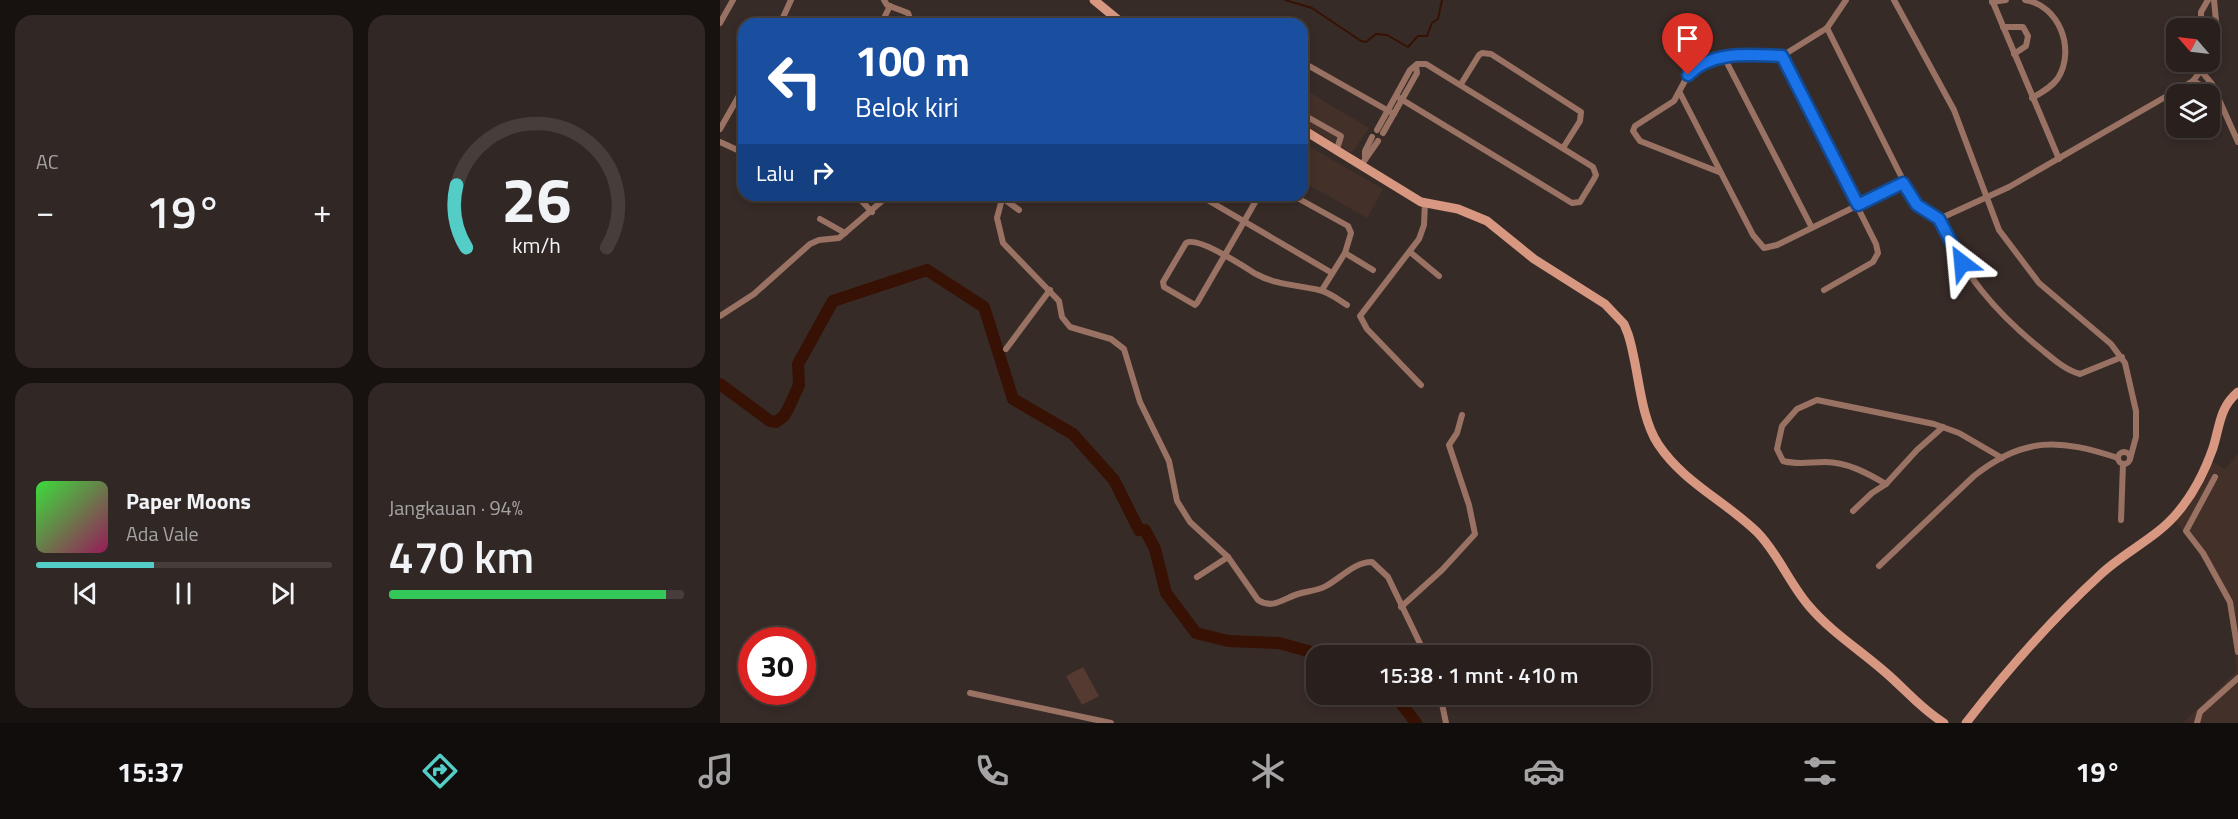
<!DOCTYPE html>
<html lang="id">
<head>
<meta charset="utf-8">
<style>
  body { margin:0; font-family:"Titillium Web",sans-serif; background:#312826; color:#f1f3f6; height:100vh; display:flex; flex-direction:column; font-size:22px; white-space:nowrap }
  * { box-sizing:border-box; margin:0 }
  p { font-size:20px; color:#a5a3a4 }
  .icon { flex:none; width:33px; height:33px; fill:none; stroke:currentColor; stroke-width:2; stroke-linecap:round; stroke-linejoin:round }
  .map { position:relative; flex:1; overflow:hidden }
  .drawer { display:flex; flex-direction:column; gap:15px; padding:15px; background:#171210; width:720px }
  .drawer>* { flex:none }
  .guide { position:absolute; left:18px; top:18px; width:570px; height:183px; border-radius:18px; box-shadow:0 3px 9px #0003,0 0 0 2px #453e3b; background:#1a4fa0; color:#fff; overflow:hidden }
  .needle { width:39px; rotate:298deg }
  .tools { position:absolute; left:1446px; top:18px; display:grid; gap:12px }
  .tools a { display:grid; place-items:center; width:54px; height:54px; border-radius:12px; background:#29201d; box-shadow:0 3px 9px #0003,0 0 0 2px #453e3b; font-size:30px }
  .speed { position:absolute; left:18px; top:627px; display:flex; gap:12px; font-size:30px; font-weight:700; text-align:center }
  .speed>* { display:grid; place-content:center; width:78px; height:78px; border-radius:50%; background:#29201d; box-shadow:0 3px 9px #0003,0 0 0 2px #453e3b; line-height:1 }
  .speed .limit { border:9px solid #d22; background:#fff; color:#111 }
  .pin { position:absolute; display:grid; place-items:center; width:51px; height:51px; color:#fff; margin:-62px -26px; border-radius:50% 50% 50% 0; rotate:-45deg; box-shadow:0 0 6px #0007 }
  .pin .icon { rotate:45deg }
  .me { position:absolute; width:66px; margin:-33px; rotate:331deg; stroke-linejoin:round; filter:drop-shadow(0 0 4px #0008) }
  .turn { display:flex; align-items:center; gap:21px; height:126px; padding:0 18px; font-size:27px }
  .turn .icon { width:78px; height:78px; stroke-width:2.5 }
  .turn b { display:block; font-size:42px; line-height:51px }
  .then { display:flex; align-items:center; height:57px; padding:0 18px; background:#0003; gap:12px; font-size:22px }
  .big { font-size:45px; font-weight:600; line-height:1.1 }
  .drawer .widget { flex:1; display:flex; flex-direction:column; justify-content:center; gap:9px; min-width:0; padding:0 21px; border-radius:18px; background:#312826 }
  .drawer .dial { align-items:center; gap:0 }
  .dial svg { height:156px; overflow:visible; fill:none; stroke:#453e3b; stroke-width:7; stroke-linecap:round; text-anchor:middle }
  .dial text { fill:#f1f3f6; stroke:none }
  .song { display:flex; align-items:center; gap:18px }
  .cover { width:72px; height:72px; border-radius:9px; background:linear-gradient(135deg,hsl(120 70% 55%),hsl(330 70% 35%)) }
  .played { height:6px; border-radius:3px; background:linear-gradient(90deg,#54cdc7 40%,#453e3b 40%) }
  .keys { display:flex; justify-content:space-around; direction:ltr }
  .heat { display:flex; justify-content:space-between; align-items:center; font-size:33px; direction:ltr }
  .charge { height:9px; border-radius:4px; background:linear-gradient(90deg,#34c759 94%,#453e3b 0) }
  .drawer .tiles { flex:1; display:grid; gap:15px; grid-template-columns:repeat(2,1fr) }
  .trip { position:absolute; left:586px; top:645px; width:345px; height:60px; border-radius:18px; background:#29201d; box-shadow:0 3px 9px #0003,0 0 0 2px #453e3b; font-weight:600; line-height:60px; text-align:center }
  .menu { display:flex; height:96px; justify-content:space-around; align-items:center; background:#100d0c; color:#a5a3a4 }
  .menu .icon { width:42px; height:42px }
  .menu .current { color:#54cdc7 }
  .menu b { font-size:27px; color:#f1f3f6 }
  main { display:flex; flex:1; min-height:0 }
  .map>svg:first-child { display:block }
  .built { fill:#433029 }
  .green { fill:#543a30 }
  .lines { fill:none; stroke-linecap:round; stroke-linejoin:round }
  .stream { stroke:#371103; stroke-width:2 }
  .river { stroke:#371103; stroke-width:12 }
  .street { stroke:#9a7263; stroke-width:6 }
  .secondary { stroke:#d79780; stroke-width:9 }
  .route-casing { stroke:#114b97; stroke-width:15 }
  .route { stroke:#1a73e8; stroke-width:10 }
</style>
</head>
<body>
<main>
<section class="drawer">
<div class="tiles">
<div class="widget"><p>AC</p>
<div class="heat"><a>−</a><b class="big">19°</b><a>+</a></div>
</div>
<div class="widget dial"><svg viewBox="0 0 100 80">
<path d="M14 69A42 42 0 1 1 86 69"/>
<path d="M14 69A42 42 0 0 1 9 37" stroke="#54cdc7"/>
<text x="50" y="56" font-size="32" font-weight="700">26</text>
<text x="50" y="72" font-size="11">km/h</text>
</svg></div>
<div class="widget">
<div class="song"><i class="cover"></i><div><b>Paper Moons</b><p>Ada Vale</p></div></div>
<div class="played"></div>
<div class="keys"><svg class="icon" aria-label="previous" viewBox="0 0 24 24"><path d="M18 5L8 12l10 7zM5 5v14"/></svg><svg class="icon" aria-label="pause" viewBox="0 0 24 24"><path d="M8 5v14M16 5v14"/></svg><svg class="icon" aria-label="next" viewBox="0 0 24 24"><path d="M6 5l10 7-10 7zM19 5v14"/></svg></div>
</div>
<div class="widget"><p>Jangkauan · 94%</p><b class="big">470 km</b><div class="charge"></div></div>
</div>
</section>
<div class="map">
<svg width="1518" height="723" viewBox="0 0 1518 723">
  <rect width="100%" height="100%" fill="#372b27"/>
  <!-- built -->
  <g class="built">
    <polygon points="582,88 649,128 632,153 582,123"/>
    <polygon points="583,143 663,189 647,218 582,181"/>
    <polygon points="1518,454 1518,723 1463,723 1517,671 1508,606 1488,567 1456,521 1483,484 1493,462 1505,469"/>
  </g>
  <!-- green -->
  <polygon class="green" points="363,667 379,696 362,705 346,676"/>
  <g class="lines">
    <!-- stream -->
    <polyline class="stream" points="565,0 592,8 641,41 646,42 656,34 667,35 688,47 698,36 707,36 712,23 718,19 722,0"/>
    <!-- river -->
    <g class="river">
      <polyline points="0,384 50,421 56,422 64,416 69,407 79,385 78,364 113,301 207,270 264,307 293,399 353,434 394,480 419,530 425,530 435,549 446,593 476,633 508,641 559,643 606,656"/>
      <polyline points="674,694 696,723"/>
    </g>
    <!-- street -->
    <g class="street">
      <polyline points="164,0 167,5 188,13 192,24"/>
      <polyline points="1174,0 1234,110 1279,230 1319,283 1391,344 1405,363 1416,411 1416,437 1410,459"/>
      <polyline points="1272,0 1339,159"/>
      <path d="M1305,0C1339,5 1356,49 1338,78C1332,87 1321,93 1312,98"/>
      <polyline points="1272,2 1286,0"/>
      <polyline points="0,23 13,0"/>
      <polyline points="60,24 71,0"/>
      <polyline points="161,24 170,6"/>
      <polyline points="329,24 337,20 343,24"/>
      <polyline points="512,24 515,24"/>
      <polyline points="1283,27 1303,27 1308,36 1306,46 1294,54"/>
      <polyline points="1107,28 1193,200 1210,215 1219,219 1289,187 1473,81 1487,62"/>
      <polyline points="1481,28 1481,12 1488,0"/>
      <polyline points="1062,56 1156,244 1158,253 1153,262 1104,290"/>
      <polyline points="1004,57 1091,226"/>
      <polyline points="1490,57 1497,31 1494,0"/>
      <polyline points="582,62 674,114"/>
      <polyline points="1482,72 1492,84 1518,142"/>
      <polyline points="1473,81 1493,92"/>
      <polyline points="741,84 759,55 762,53 771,54 861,112 860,121 843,148"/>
      <polyline points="960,93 1033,235 1044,248 1057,245 1183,183"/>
      <polyline points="582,114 621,136 617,149"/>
      <polyline points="0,129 24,87"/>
      <polyline points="657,130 690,70 697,64 706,64 873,167 876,175 874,179 860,202 852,203 676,96"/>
      <polyline points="663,133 697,73 696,66"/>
      <polyline points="0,142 24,153"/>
      <polyline points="645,158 645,151 652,137"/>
      <polyline points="642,164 658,141"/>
      <polyline points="999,172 920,141 913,131 915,126 954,101 968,75 984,61 996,58 1062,56 1107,28 1126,0"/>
      <polyline points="136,195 152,212"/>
      <path d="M283,195L277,218L283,243L339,301L342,317L350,327L391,339L404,349L420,402L449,461L457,501L470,522L508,557L538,600C553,610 564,598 578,594C588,591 597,591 606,586C621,578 634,562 652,562L668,577L706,656"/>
      <polyline points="479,195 612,273"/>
      <path d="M539,195C519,231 498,267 477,303L475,305L444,287L443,282L466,243C478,236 523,266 536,274C556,285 577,285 599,290C609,292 619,300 627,305"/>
      <polyline points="572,195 628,226 631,233 625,253 602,290"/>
      <polyline points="280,196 299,210"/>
      <polyline points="100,219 125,233"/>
      <path d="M1219,219C1242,273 1276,313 1321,349C1332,358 1345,370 1360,374L1402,357"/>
      <polyline points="690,252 719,276"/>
      <polyline points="625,253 653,270"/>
      <polyline points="0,316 34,294 90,244 99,240 119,238 169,195"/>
      <polyline points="286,349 330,290"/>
      <polyline points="701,385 647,329 640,316 699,239 704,225 705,203"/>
      <circle cx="1404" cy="458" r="6"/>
      <polyline points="1495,477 1466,531 1483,553 1510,602 1518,652"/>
      <path d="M1166,484C1147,473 1127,462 1105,462C1090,462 1077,465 1063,461L1057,449L1062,426L1077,409L1097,400L1214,424L1239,433L1282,458"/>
      <polyline points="1133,511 1152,493 1166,484 1197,450 1223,427"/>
      <polyline points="1401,520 1403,464"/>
      <path d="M1159,566L1254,476C1304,436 1340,439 1398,458"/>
      <polyline points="477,577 508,557"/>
      <polyline points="681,607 722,570 755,534 749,505 729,445 737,433 742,415"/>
      <polyline points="250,693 391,723"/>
      <polyline points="720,694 726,723"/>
      <polyline points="1477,723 1480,712 1518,678"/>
    </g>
    <!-- secondary -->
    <g class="secondary">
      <polyline points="374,0 403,24"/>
      <path d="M582,129L701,202L738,209L767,221L814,259L885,304L904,324L908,334C919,367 919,415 938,444C963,482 1005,501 1037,532C1058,553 1069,583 1089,606C1111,632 1140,650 1165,672C1185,689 1201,709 1224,723"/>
      <path d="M1246,723C1287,670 1331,620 1380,575C1404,552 1437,538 1458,512C1474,493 1485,471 1493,448C1500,426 1499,408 1518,392"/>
    </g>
  </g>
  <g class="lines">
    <!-- route casing -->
    <g class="route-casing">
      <path id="route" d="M968,75C992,50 1030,55 1062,56L1138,205L1183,183L1197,205L1219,219L1242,263"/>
    </g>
    <!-- route -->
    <use href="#route" class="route"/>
  </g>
</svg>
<div class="tools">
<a><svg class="needle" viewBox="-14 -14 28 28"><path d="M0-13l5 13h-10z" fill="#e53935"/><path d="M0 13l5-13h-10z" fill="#a5a3a4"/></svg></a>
<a><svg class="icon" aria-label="layers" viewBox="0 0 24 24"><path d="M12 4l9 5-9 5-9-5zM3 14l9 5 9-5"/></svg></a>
</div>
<div class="speed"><div class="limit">30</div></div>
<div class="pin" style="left:968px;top:75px;background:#d93025"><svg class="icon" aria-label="arrive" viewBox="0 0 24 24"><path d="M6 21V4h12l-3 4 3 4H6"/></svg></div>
<svg class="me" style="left:1242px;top:263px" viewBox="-20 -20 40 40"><path d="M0-17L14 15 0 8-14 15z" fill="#1a73e8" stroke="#fff" stroke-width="4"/></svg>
<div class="trip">15:38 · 1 mnt · 410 m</div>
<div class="guide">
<div class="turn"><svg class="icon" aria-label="left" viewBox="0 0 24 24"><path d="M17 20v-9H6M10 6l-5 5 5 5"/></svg><div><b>100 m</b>Belok kiri</div></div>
<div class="then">Lalu<svg class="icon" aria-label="right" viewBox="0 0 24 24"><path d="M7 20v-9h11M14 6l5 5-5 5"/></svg></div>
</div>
</div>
</main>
<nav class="menu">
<b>15:37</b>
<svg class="icon current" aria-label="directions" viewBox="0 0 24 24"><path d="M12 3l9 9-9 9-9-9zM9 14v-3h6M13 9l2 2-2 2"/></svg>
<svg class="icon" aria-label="music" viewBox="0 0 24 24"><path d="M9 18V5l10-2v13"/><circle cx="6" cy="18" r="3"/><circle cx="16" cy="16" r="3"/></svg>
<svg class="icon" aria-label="phone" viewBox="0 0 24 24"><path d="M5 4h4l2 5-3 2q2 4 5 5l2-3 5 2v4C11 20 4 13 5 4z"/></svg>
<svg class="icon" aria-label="climate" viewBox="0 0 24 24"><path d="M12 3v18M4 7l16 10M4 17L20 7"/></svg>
<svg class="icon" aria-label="car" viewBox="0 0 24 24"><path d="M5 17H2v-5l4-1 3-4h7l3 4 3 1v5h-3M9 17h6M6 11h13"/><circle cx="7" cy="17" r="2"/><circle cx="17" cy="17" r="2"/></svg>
<svg class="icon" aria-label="filters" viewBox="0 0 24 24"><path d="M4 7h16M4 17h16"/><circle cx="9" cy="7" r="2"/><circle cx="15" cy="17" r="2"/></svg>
<b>19°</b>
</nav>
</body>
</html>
